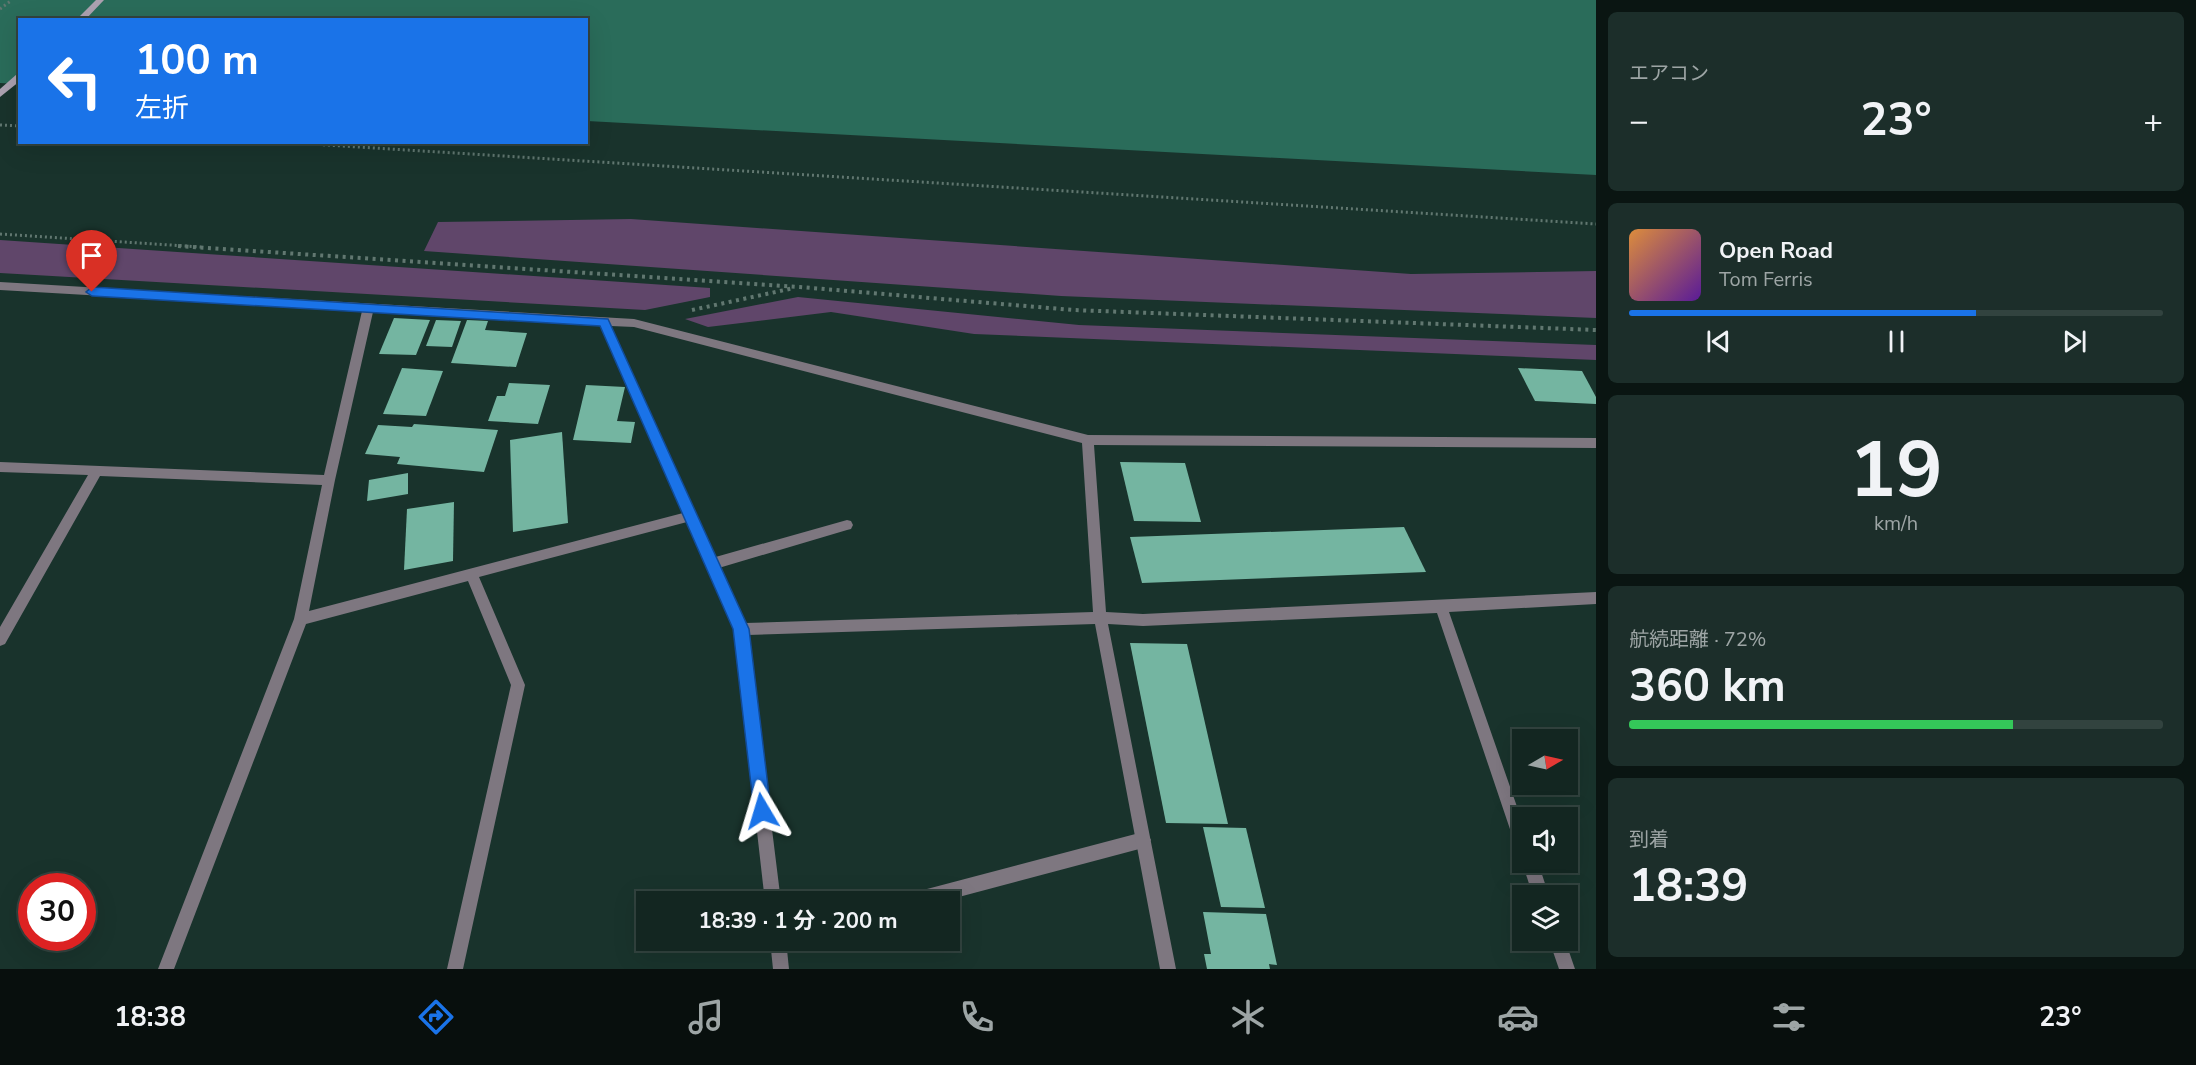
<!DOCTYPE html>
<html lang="ja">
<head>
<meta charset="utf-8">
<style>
  body { margin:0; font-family:"Nunito Sans","Noto Sans JP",sans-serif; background:#1c2e2a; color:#f1f3f6; height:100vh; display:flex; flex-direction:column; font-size:22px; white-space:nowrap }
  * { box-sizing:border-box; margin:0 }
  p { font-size:20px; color:#9da5a5 }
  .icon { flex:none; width:33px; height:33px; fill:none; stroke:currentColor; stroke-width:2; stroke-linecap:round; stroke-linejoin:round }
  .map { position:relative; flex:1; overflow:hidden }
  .details { display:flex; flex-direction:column; gap:12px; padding:12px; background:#0a1512; width:600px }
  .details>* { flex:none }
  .guide { position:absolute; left:18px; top:18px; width:570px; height:126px; border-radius:0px; box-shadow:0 6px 24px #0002,0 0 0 2px #32433f; background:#1a73e8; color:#fff; overflow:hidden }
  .needle { width:39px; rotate:81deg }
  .tools { position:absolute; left:1512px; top:729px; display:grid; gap:12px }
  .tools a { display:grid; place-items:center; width:66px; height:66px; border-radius:0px; background:#132621; box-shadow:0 6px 24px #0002,0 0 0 2px #32433f; font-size:30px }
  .speed { position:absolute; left:18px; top:873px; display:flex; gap:12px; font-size:30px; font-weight:700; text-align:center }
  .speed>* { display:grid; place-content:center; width:78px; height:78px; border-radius:50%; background:#132621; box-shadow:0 6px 24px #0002,0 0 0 2px #32433f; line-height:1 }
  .speed .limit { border:9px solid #d22; background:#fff; color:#111 }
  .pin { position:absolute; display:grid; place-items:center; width:51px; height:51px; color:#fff; margin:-62px -26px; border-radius:50% 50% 50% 0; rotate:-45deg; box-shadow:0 0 6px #0007 }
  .pin .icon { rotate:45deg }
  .me { position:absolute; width:66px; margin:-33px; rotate:353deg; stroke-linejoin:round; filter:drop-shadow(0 0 4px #0008) }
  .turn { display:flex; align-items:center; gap:21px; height:126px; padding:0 18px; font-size:27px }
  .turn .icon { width:78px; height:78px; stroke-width:2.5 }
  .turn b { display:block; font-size:42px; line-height:51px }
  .big { font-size:45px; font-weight:700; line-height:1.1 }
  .details .card { flex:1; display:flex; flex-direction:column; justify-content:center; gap:9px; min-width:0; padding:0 21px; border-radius:9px; background:#1c2e2a }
  .details .dial { align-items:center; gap:0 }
  .dial b { font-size:78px; line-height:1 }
  .song { display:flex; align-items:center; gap:18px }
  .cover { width:72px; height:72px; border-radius:9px; background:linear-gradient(135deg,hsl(30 70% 55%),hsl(270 70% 35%)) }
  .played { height:6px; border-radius:3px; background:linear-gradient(90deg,#1a73e8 65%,#32433f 65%) }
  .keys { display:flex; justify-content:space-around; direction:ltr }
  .heat { display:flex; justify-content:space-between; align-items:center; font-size:33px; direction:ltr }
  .charge { height:9px; border-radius:4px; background:linear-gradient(90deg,#34c759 72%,#32433f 0) }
  .trip { position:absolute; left:636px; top:891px; width:324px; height:60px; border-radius:0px; background:#132621; box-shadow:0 6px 24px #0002,0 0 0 2px #32433f; font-weight:700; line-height:60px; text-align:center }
  .menu { display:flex; height:96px; justify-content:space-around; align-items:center; background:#080f0d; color:#9da5a5 }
  .menu .icon { width:42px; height:42px }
  .menu .active { color:#1a73e8 }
  .menu b { font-size:27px; color:#f1f3f6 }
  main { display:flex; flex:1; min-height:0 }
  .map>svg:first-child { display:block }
  .green { fill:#60466a }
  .water { fill:#2a6c5a }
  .building { fill:#74b5a1 }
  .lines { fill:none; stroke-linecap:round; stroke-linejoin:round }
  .path-far1 { stroke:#617770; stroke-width:3; stroke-dasharray:2 3; stroke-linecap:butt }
  .path { stroke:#617770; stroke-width:4; stroke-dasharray:3 4.5; stroke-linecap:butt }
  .service { fill:#7e7780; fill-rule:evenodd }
  .minor { fill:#7e7780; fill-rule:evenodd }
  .secondary { fill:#aca1b0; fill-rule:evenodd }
  .route { fill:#1a73e8; stroke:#114b97; stroke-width:1.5 }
</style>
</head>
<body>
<main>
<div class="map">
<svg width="1596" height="969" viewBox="0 0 1596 969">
  <rect width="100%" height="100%" fill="#19332c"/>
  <!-- green -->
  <g class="green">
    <polygon points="631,219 1411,274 1596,271 1596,318 1061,296 424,251 438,222"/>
    <polygon points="0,240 710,288 710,297 645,310 0,273"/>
    <polygon points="798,297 1079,325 1596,345 1596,360 974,334 831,312 708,327 685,319"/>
  </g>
  <!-- water -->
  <polygon class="water" points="0,0 1596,0 1596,175 587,121 586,20 20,20 19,84 0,83"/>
  <!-- building -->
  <g class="building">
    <polygon points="394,318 430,320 416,355 379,354"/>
    <polygon points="436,320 461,321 452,347 426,346"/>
    <polygon points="467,320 488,321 485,330 527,333 516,367 451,363"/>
    <polygon points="402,368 443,371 426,416 383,414"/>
    <polygon points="1518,368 1582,371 1596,397 1596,404 1535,401"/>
    <polygon points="509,383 550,385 538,424 488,421 497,396 505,396"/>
    <polygon points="586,385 625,387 617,421 635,422 631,443 573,440"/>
    <polygon points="414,424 498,430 484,472 397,464 400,457 365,454 378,425 412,427"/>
    <polygon points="562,432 568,523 513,532 510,440"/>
    <polygon points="1120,462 1185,463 1201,522 1134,521"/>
    <polygon points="408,473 408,494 367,501 369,480"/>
    <polygon points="454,502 453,561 404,570 407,509"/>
    <polygon points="1404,527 1426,572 1142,583 1130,537"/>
    <polygon points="1130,643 1187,644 1228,824 1166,823"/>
    <polygon points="1203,827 1246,828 1265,908 1221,907"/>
    <polygon points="1203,912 1266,914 1277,965 1269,964 1270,969 1207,969 1204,954 1211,954"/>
  </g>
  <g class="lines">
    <!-- path-far1 -->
    <g class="path-far1">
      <polyline points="0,9 12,0"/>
      <polyline points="0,125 20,126"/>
      <polyline points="278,142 1596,224"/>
      <polyline points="0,234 201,247"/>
    </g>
    <!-- path -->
    <g class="path">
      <polyline points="178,246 800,287 1073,310 1596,330"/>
      <polyline points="692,310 794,288"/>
    </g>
    <!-- service -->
    <g class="service">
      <polygon points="847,520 851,521 853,525 851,529 847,530 712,570 708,568 706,564 708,560 712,558"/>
      <polygon points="1143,832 1148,835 1151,840 1148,845 1143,848 940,902 900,902 902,896 908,894"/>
    </g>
    <!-- minor -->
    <g class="minor">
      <path d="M0,282L634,319L1088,435L1596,438V448L1094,445L1106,612L1143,614L1596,592V604L1449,612L1522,821V849L1517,846L1514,841L1437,613L1143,626L1108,624L1176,969H1160L1095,624L748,635L781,902H765L734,629L687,522L479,577L525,685L463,969H447L511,685L468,581L306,624L174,969H158L294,619L322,485L100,476L5,644L0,646V627L88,475L0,472V462L324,475L362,311L0,290ZM373,312L600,325L683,513L309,611L335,480ZM611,326L634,327L1082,443L1093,612L745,623Z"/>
      <polygon points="1522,862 1538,862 1549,896 1533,896"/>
      <polygon points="770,940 786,940 789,969 773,969"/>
      <polygon points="1549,940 1565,940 1575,969 1559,969"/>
    </g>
    <!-- secondary -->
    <g class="secondary">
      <polygon points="96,0 104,0 85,20 76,20"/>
      <polygon points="17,74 20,74 20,81 0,97 0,89"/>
    </g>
  </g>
  <!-- route -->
  <polygon class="route" points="92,287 608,319 749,629 771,811 768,817 762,819 756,817 754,811 733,629 600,326 92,296 86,292"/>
</svg>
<div class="tools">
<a><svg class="needle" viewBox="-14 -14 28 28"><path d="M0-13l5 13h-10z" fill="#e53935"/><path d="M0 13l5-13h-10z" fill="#9da5a5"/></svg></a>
<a><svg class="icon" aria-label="sound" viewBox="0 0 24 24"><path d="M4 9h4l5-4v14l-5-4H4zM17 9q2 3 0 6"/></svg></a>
<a><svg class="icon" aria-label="layers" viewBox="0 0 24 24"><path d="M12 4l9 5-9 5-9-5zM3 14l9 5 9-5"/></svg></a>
</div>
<div class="speed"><div class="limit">30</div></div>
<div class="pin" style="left:92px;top:292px;background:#d93025"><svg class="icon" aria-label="arrive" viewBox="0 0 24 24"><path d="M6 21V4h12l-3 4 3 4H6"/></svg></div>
<svg class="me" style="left:762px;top:811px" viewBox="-20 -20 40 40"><path d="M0-17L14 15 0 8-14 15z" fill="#1a73e8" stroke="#fff" stroke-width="4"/></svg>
<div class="trip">18:39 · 1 分 · 200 m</div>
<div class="guide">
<div class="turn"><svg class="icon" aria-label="left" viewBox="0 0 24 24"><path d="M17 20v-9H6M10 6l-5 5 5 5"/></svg><div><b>100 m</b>左折</div></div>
</div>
</div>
<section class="details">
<div class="card"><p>エアコン</p>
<div class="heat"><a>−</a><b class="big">23°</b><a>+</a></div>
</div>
<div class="card">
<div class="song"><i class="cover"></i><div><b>Open Road</b><p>Tom Ferris</p></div></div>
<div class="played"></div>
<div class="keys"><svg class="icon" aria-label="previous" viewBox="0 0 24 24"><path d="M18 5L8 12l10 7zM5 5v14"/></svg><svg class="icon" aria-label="pause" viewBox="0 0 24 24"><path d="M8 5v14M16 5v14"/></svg><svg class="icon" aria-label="next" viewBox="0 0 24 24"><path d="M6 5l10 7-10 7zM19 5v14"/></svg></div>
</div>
<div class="card dial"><b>19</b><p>km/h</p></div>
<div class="card"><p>航続距離 · 72%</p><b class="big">360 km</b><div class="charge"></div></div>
<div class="card"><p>到着</p><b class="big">18:39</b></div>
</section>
</main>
<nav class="menu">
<b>18:38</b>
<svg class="icon active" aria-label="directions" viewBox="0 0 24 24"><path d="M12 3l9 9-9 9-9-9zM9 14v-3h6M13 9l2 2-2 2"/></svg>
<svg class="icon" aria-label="music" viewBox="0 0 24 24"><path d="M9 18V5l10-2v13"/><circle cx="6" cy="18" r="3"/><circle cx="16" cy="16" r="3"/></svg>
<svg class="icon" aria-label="phone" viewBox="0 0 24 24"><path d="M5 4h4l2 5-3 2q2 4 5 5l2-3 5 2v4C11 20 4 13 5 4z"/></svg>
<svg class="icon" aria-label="climate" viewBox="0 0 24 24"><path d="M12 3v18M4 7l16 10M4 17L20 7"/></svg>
<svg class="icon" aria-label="car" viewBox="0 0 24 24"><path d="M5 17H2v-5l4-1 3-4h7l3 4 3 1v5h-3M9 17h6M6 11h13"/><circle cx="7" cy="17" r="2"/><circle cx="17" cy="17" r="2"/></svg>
<svg class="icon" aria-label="filters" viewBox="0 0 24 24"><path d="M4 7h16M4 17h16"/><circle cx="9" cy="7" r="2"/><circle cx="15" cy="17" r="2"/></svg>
<b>23°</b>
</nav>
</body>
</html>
